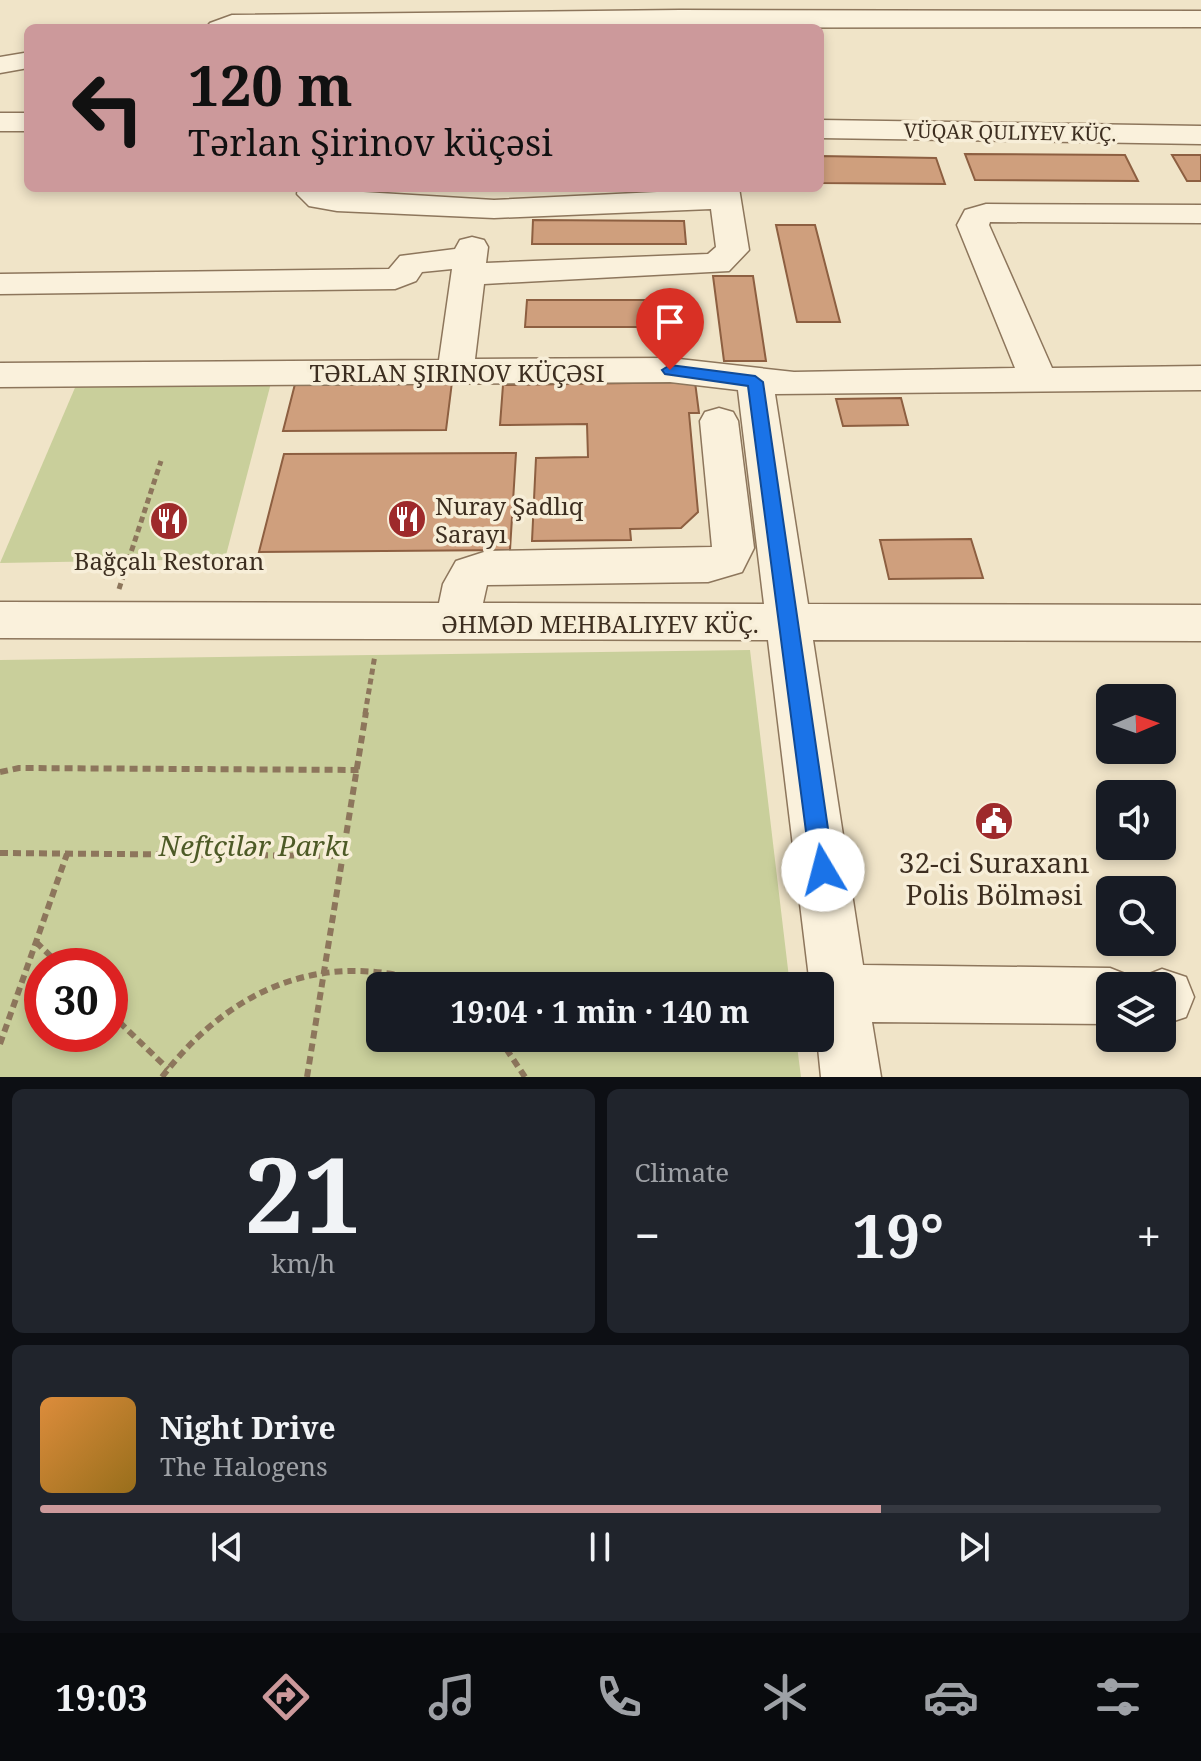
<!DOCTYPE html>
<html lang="en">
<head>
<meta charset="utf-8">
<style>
  body { margin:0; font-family:"Noto Serif",serif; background:#20242c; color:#f1f3f6; height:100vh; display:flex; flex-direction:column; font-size:30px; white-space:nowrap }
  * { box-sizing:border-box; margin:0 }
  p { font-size:26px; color:#9ea1a6 }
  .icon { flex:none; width:44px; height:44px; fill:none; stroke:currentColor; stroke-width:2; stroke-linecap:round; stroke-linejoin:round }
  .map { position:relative; height:1077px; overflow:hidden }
  .details { display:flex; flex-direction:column; gap:12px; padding:12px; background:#0d0f14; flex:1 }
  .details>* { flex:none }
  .banner { position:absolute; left:24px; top:24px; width:800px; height:168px; border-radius:12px; box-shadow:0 4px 12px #0003; background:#cc999b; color:#111; overflow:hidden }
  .needle { width:52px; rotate:88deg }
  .buttons { position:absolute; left:1096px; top:684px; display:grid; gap:16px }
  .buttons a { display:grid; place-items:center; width:80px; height:80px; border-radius:12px; background:#171b24; box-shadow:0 4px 12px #0003; font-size:40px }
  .speed { position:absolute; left:24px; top:948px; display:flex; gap:16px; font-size:40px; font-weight:700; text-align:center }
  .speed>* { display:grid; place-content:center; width:104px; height:104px; border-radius:50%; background:#171b24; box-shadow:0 4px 12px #0003; line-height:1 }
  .speed .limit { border:12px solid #d22; background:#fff; color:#111 }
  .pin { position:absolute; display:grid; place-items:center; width:68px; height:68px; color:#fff; margin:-82px -34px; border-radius:50% 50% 50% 0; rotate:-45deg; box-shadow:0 0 8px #0007 }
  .pin .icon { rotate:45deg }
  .me { position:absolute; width:88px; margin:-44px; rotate:352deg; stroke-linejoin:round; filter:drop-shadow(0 0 6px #0008) }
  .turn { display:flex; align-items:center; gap:28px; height:168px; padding:0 32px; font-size:36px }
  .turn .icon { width:104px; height:104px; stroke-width:2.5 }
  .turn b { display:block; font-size:56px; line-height:68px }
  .big { font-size:60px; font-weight:700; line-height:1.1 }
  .details .tile { flex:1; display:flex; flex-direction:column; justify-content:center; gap:12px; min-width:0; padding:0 28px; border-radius:12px; background:#20242c }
  .details .dial { align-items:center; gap:0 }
  .dial b { font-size:104px; line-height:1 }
  .song { display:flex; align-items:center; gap:24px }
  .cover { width:96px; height:96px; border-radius:12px; background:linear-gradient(135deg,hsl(30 70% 55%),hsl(40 70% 35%)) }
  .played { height:8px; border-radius:4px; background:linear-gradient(90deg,#cc999b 75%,#363941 75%) }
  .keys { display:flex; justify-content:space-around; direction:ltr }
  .heat { display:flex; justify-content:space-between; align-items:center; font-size:44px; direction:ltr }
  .details .tiles { flex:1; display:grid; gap:12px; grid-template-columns:1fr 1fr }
  .tile:last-child { grid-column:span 2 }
  .trip { position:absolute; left:366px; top:972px; width:468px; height:80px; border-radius:12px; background:#171b24; box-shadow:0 4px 12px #0003; font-weight:700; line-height:80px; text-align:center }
  .tab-bar { display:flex; height:128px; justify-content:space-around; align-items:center; background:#090b0e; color:#9ea1a6 }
  .tab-bar .icon { width:56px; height:56px }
  .tab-bar .on { color:#cc999b }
  .tab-bar b { font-size:36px; color:#f1f3f6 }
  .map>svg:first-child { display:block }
  .green { fill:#c9cf9b; fill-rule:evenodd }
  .building { fill:#cf9f7d; stroke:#8d5f41; stroke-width:2 }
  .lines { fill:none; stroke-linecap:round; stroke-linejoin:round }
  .minor-casing { stroke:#8d765c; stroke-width:3 }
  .path-far1 { stroke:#8d765c; stroke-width:5; stroke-dasharray:6 4; stroke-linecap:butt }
  .path { stroke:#8d765c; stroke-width:6; stroke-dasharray:8 5; stroke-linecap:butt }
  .minor { fill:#faf1dc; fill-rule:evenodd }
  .route { fill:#1a73e8; stroke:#114b97; stroke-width:2 }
  .labels { text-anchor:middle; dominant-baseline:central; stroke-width:7; stroke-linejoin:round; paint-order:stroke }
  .far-street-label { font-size:20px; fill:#3d2e20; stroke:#f7eed8 }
  .street-label { font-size:24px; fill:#3d2e20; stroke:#f7eed8 }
  .poi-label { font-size:24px; fill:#3d2e20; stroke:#f7eed8; text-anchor:start }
  .near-park-label { font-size:28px; font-style:italic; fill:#4d5a26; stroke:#f7eed8 }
  .near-poi-label { font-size:28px; fill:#3d2e20; stroke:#f7eed8 }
</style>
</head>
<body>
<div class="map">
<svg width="1201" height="1077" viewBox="0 0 1201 1077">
  <rect width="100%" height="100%" fill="#f0e4c8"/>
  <!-- green -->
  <g class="green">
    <polygon points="77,383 271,383 225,559 0,563"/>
    <path d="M750,650L790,986H380V1038H796L801,1077H0V660ZM42,966H110V1034H42Z"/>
  </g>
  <!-- building -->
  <g class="building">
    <polygon points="965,154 1125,155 1138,181 975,180"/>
    <polygon points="1172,155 1201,155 1201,181 1187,181"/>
    <polygon points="820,156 936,158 945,184 820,183"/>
    <polygon points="533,220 684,221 686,244 532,244"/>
    <polygon points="776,225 815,225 840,322 797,322"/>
    <polygon points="713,276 753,276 766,361 724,361"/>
    <polygon points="527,300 690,300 693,327 525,327"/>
    <polygon points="452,382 446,430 283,431 295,384"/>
    <polygon points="695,382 699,413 689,413 698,512 681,528 630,529 631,540 532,541 536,458 588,457 587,424 500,425 503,385"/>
    <polygon points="901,398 908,425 843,426 836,399"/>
    <polygon points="516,453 510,550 259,552 284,454"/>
    <polygon points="971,539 983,578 889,579 880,540"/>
  </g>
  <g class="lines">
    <!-- minor casing -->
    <g class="minor-casing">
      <g id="minor">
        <polygon points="680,10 1201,11 1201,27 206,28 210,23 232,15"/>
        <polygon points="24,53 28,54 28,68 0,73 0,57"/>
        <rect x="0" y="113" width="28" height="18"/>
        <polygon points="820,120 1201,126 1201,144 820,138"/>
        <polygon points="298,188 494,200 739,188 749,250 729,271 484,284 475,359 670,358 794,372 1015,368 957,225 965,210 986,204 1201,205 1201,223 990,222 989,225 1052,368 1201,366 1201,390 775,394 808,604 1201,605 1201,641 813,640 863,965 1110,968 1130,976 1134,986 1110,986 1110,1024 872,1022 881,1077 821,1077 817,1038 820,1038 820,986 810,986 768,640 0,638 0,602 439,603 443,584 456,561 487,551 712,547 700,421 705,412 719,408 733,412 738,421 754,548 742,572 708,582 487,585 483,603 764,604 738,390 670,382 0,387 0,363 439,360 452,269 422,272 416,281 395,289 0,294 0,274 389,269 400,256 455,249 460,240 472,237 484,240 488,247 486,263 708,254 716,247 711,209 494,218 337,211 309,206 297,194"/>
        <polygon points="1162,969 1186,977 1194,997 1186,1017 1162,1025 1162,986 1138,986 1142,977"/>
      </g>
    </g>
    <!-- path-far1 -->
    <g class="path-far1">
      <polyline points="119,589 161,461"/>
      <polyline points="365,714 375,655"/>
    </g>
    <!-- path -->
    <g class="path">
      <polyline points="0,772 19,768 359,770"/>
      <polyline points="0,853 342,856"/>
      <polyline points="36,942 61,966"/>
      <polyline points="110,1013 168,1069"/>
      <polyline points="499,1038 525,1077"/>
      <polyline points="0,1044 67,854"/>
      <path d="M162,1077C232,986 327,947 438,986"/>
      <polyline points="307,1077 366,712"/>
    </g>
    <!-- minor -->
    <use href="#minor" class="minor"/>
  </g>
  <!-- route -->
  <polygon class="route" points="670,365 755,376 763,382 834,870 831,878 823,881 815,878 811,870 748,386 665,374 662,370"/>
  <!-- icons -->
  <defs>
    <g id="restaurant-disc" transform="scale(2)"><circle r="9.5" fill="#9e2a2b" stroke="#f7eed8"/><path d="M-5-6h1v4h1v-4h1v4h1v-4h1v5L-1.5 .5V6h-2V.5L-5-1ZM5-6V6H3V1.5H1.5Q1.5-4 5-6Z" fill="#fff"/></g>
    <g id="civic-disc" transform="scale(2)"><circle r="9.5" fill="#9e2a2b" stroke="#f7eed8"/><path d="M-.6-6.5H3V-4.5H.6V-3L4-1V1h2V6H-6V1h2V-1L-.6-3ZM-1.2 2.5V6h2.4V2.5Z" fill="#fff"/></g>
  </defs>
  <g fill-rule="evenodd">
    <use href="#restaurant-disc" x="407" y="519"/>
    <use href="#restaurant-disc" x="169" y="521"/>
    <use href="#civic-disc" x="994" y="821"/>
  </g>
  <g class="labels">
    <!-- far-street labels -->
    <g class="far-street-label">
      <text transform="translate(1010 132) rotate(1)">VÜQAR QULIYEV KÜÇ.</text>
    </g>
    <!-- street labels -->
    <g class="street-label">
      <text x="457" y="372">TƏRLAN ŞIRINOV KÜÇƏSI</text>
      <text x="600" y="623">ƏHMƏD MEHBALIYEV KÜÇ.</text>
    </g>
    <!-- poi labels -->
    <g class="poi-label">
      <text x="435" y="505">Nuray Şadlıq<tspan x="435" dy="28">Sarayı</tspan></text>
      <text x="169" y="560" text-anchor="middle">Bağçalı Restoran</text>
    </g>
    <!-- near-park labels -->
    <g class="near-park-label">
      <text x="254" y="845">Neftçilər Parkı</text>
    </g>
    <!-- near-poi labels -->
    <g class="near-poi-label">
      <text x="994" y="862">32-ci Suraxanı<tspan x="994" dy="32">Polis Bölməsi</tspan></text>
    </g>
  </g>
</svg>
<div class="buttons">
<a><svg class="needle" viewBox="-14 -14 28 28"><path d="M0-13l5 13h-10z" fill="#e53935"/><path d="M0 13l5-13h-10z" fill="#9ea1a6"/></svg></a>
<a><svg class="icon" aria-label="sound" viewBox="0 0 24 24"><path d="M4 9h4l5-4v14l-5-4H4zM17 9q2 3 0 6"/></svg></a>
<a><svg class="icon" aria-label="search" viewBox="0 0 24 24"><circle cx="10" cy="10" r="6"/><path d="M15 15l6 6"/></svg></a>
<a><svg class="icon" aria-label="layers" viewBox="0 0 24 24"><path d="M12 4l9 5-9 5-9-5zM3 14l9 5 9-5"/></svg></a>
</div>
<div class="speed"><div class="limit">30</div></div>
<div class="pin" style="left:670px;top:370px;background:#d93025"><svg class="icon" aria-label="arrive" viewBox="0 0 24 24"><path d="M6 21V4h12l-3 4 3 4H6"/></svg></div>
<svg class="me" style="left:823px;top:870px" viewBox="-20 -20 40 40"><circle r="19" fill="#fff"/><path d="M0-13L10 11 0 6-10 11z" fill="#1a73e8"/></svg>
<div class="trip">19:04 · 1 min · 140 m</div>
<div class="banner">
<div class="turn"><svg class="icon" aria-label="left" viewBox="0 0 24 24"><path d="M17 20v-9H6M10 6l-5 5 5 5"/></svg><div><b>120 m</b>Tərlan Şirinov küçəsi</div></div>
</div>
</div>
<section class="details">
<div class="tiles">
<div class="tile dial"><b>21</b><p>km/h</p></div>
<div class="tile"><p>Climate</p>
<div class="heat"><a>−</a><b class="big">19°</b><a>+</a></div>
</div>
<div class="tile">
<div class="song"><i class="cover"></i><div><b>Night Drive</b><p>The Halogens</p></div></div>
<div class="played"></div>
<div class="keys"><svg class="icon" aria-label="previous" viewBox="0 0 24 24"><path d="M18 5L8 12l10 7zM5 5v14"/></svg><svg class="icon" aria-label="pause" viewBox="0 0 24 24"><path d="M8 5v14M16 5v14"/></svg><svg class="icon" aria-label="next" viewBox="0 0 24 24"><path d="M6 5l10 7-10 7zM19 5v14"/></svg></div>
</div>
</div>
</section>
<nav class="tab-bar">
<b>19:03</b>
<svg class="icon on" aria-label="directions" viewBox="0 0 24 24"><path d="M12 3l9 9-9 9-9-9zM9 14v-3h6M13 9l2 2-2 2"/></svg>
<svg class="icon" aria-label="music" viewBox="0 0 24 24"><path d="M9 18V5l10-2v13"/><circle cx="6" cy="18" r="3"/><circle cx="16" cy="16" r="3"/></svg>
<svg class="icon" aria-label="phone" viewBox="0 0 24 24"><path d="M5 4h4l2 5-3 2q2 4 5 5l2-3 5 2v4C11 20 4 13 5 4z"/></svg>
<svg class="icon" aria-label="climate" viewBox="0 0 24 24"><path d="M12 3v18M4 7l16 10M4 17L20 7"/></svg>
<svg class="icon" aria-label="car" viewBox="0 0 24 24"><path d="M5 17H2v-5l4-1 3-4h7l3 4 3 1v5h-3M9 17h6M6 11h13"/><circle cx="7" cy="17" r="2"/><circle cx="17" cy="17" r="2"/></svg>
<svg class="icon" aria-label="filters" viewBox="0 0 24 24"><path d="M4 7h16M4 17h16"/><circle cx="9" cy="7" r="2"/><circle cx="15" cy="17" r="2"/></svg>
</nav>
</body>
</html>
